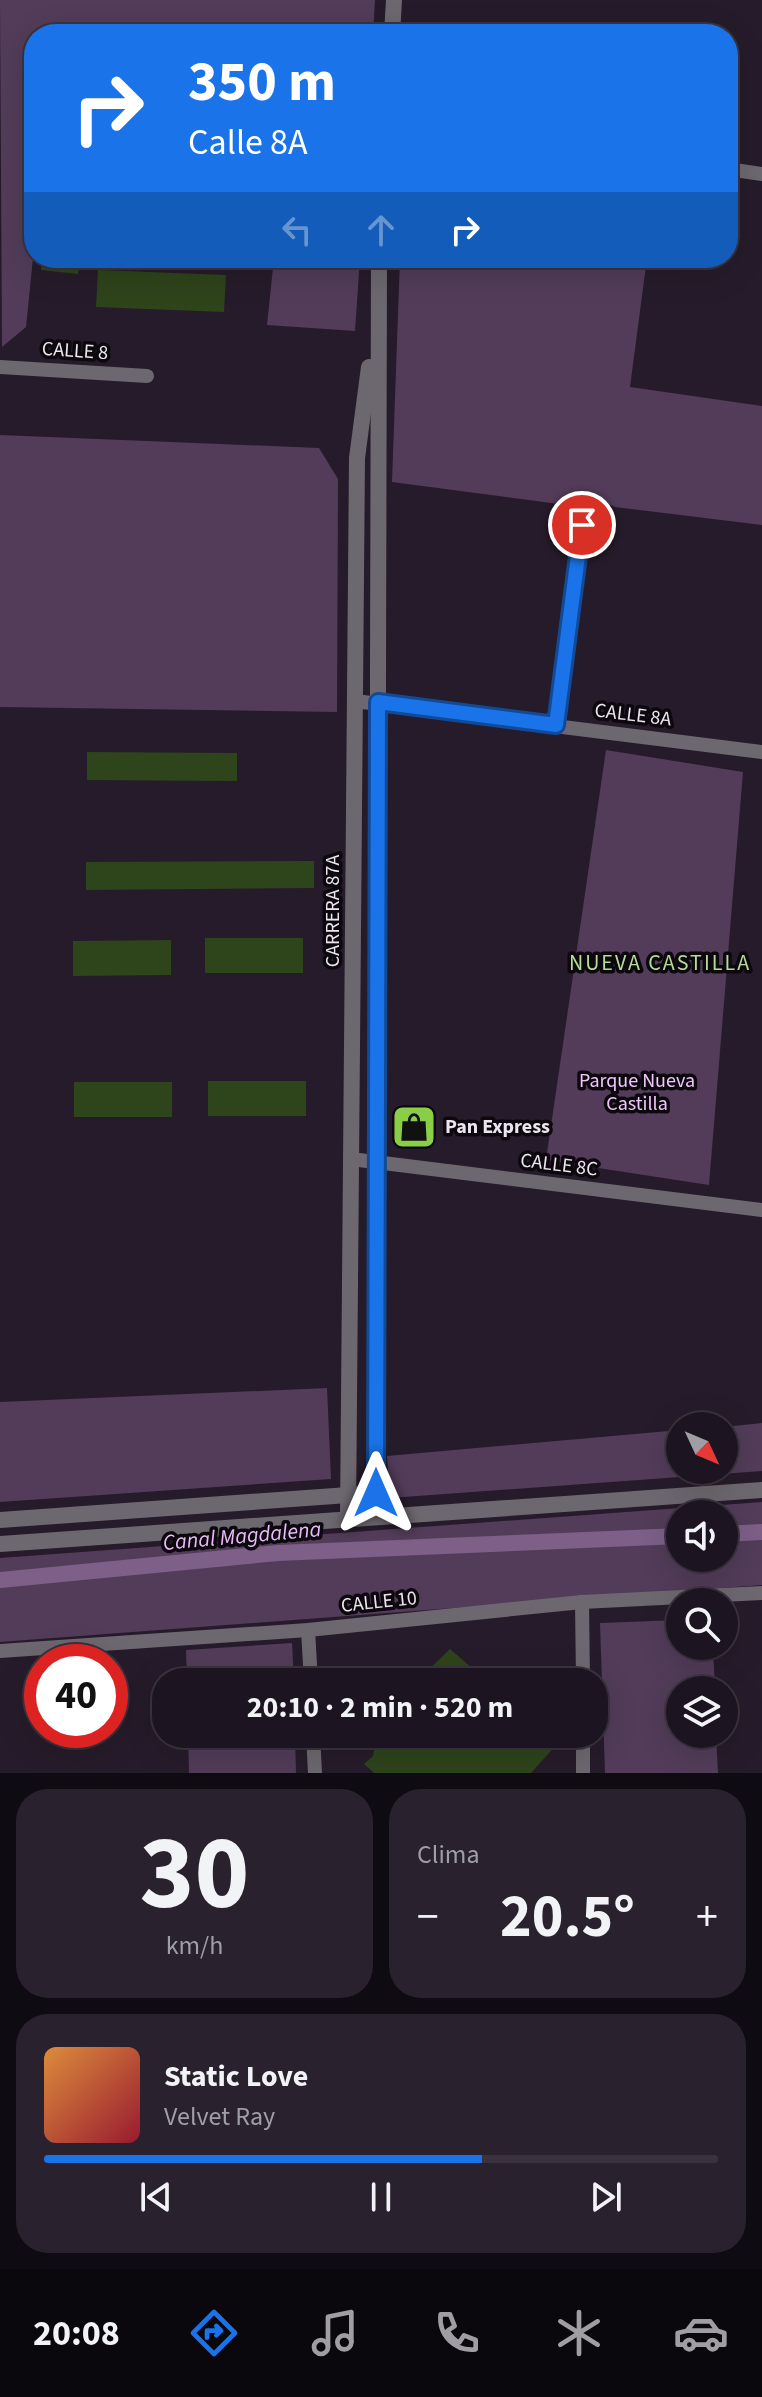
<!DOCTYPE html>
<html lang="es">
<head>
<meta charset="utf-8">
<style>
  body { margin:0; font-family:"Source Sans 3",sans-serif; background:#29212d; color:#f1f3f6; height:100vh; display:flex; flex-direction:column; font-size:30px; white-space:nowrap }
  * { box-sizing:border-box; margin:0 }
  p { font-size:26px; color:#a09ea5 }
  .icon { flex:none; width:44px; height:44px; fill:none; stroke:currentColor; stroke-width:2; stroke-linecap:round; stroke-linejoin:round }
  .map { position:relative; height:1773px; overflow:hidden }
  .panel { display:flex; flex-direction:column; gap:16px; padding:16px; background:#0f0b12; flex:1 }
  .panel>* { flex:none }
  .top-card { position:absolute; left:24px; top:24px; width:714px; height:244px; border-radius:32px; box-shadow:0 8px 32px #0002,0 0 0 2px #3a333e; background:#1a73e8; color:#fff; overflow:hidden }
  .needle { width:52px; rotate:134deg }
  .buttons { position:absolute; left:666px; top:1412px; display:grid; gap:16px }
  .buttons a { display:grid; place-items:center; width:72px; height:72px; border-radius:50%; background:#1c1420; box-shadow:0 8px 32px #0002,0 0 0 2px #3a333e; font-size:40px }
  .speed { position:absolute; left:24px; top:1644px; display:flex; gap:16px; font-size:40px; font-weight:700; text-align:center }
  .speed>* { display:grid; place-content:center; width:104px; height:104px; border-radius:50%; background:#1c1420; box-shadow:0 8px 32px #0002,0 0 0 2px #3a333e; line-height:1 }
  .speed .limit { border:12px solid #d22; background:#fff; color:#111 }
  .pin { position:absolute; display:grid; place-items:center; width:68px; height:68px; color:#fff; margin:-34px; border:4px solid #fff; border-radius:50%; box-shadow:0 2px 8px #0007 }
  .me { position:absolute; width:88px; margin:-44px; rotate:0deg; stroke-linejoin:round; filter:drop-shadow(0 0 6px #0008) }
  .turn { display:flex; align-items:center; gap:28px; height:168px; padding:0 32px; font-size:36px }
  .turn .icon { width:104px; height:104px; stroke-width:2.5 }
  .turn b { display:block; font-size:56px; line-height:68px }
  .lanes { display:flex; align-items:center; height:76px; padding:0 32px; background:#0003; justify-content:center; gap:40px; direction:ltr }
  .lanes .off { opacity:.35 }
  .big { font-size:60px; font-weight:700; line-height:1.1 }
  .panel .widget { flex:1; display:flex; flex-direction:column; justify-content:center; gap:12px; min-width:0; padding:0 28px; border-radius:32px; background:#29212d }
  .panel .dial { align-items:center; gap:0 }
  .dial b { font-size:104px; line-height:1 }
  .song { display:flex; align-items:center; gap:24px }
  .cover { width:96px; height:96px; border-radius:12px; background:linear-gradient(135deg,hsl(30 70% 55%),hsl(350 70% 35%)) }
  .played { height:8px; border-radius:4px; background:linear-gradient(90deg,#1a73e8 65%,#3a333e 65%) }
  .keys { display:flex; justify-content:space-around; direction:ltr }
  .heat { display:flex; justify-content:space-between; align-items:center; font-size:44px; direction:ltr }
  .panel .tiles { flex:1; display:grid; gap:16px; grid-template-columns:1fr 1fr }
  .widget:last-child { grid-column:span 2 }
  .trip { position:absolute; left:152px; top:1668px; width:456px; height:80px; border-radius:32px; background:#1c1420; box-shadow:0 8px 32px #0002,0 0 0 2px #3a333e; font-weight:700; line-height:80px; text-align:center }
  .tab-bar { display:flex; height:128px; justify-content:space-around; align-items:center; background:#0b080d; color:#a09ea5 }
  .tab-bar .icon { width:56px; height:56px }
  .tab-bar .selected { color:#1a73e8 }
  .tab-bar b { font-size:36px; color:#f1f3f6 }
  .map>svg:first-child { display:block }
  .green { fill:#523c59; fill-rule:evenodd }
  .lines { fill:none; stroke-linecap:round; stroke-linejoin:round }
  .canal { stroke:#7d5f87; stroke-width:16 }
  .building { fill:#2e441b }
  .minor { stroke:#6d686f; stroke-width:14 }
  .tertiary { stroke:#6d686f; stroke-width:16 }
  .route-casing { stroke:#114b97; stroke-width:20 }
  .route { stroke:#1a73e8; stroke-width:14 }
  .labels { text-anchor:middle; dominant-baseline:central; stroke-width:7; stroke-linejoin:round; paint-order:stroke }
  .street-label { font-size:20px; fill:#ece4ee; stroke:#0c080e }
  .park-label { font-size:20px; fill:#eec7fb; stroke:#0c080e }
  .poi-label { font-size:20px; font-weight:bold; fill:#ece4ee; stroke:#0c080e; text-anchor:start }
  .neighbourhood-label { font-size:22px; letter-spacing:2px; fill:#b5dc97; stroke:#0c080e }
  .water-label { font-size:22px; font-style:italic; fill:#ebbbfb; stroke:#0c080e }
</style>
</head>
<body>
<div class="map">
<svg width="762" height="1773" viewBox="0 0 762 1773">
  <rect width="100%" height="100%" fill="#261b2a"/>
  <!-- green -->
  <g class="green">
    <polygon points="0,0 375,0 373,34 34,34 34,248 26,327 2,347"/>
    <polygon points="274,258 360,258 355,331 267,325"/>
    <polygon points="400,258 647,258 630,387 762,406 762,525 615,507 590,495 566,505 392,482"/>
    <polygon points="0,435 319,448 338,479 337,712 0,707"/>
    <polygon points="606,750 743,772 709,1185 546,1160"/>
    <polygon points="327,1388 331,1479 0,1502 0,1402"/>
    <polygon points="762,1423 762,1471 390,1498 387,1456 680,1430 680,1470 724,1470 724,1427"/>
    <path d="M762,1502V1585L0,1642V1558ZM680,1514H724V1558H680Z"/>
    <polygon points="680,1620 680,1646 713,1646 715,1690 680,1690 680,1734 716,1734 718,1773 605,1773 600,1623"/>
    <polygon points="292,1643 294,1682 187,1682 186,1650"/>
    <polygon points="188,1734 295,1734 296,1773 189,1773"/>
  </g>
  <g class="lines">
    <!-- canal -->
    <g class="canal">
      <polyline points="724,1534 762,1532"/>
      <polyline points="0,1580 278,1553 680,1536"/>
    </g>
  </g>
  <!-- building -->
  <g class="building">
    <polygon points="42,258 80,258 78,274 41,270"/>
    <polygon points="98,270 226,275 224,312 96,307"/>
    <polygon points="87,752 237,753 237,781 87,780"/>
    <polygon points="314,861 314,888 86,890 86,862"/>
    <rect x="205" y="938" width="98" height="35"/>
    <polygon points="171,940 171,975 73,976 73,941"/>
    <rect x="208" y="1081" width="98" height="35"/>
    <rect x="74" y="1082" width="98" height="35"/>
    <polygon points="450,1649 488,1682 416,1682"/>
    <polygon points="377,1734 548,1734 558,1743 531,1773 374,1773 364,1764 373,1756"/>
  </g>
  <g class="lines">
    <!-- minor -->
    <g class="minor">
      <polyline points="728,169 762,174"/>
      <polyline points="0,367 147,376"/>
      <polyline points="355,701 762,752"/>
      <polyline points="556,725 582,525"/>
      <polyline points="351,1159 762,1210"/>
      <polyline points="582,1602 583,1682"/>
      <polyline points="308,1630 311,1682"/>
      <polyline points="0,1651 308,1630 582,1602 762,1593"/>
      <polyline points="313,1734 315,1773"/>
      <polyline points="583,1734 583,1773"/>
    </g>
    <!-- tertiary -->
    <g class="tertiary">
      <polyline points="392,34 394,0"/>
      <polyline points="376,1516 379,258"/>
      <polyline points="348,1517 357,458 369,367"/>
      <polyline points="0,1520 376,1493"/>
      <polyline points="0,1544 762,1490"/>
    </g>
  </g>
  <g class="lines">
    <!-- route casing -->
    <g class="route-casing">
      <polyline id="route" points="376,1493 378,702 556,725 582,525"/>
    </g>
    <!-- route -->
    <use href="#route" class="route"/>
  </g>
  <!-- icons -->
  <defs>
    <g id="shop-square" transform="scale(2.3)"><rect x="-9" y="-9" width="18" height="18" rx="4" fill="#8ace47" stroke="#0c080e"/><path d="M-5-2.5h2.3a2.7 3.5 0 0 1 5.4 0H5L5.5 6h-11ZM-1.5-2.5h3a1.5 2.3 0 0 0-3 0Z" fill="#111"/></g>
  </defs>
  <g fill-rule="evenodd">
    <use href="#shop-square" x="414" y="1127"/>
  </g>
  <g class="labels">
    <!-- street labels -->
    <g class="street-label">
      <text transform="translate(75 351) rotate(4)">CALLE 8</text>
      <text transform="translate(633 715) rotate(7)">CALLE 8A</text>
      <text transform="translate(333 911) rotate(-90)">CARRERA 87A</text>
      <text transform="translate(559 1165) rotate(7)">CALLE 8C</text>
      <text transform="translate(379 1602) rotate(-6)">CALLE 10</text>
    </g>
    <!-- park labels -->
    <g class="park-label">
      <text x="637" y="1081">Parque Nueva<tspan x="637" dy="23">Castilla</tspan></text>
    </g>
    <!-- poi labels -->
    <g class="poi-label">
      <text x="445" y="1127">Pan Express</text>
    </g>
    <!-- neighbourhood labels -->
    <g class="neighbourhood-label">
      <text x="660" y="963">NUEVA CASTILLA</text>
    </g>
    <!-- water labels -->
    <g class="water-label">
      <text transform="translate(242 1536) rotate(-5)">Canal Magdalena</text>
    </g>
  </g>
</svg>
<div class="buttons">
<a><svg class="needle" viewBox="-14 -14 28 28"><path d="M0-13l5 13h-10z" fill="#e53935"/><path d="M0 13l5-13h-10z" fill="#a09ea5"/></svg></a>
<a><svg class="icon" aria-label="sound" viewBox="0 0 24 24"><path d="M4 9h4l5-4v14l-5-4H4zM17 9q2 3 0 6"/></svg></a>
<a><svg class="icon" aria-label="search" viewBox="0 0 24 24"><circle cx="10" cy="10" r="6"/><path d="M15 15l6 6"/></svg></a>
<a><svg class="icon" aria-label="layers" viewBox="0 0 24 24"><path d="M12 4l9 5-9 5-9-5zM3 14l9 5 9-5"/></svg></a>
</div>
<div class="speed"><div class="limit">40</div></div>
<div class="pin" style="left:582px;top:525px;background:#d93025"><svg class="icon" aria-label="arrive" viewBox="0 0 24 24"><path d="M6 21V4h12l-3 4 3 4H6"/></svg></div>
<svg class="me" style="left:376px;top:1493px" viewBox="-20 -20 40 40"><path d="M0-17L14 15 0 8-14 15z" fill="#1a73e8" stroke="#fff" stroke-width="4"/></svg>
<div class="trip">20:10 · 2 min · 520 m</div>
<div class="top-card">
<div class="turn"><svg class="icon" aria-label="right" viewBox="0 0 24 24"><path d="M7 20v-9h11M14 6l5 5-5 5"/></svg><div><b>350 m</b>Calle 8A</div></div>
<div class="lanes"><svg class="icon off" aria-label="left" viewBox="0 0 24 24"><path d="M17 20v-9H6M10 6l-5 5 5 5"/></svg><svg class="icon off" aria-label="ahead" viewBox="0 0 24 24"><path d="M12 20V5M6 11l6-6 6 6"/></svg><svg class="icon" aria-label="right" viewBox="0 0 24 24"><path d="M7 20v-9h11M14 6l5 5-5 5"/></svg></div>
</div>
</div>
<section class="panel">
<div class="tiles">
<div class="widget dial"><b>30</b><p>km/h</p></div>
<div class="widget"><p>Clima</p>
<div class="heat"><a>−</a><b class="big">20.5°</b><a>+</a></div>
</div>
<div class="widget">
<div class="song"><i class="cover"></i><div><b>Static Love</b><p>Velvet Ray</p></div></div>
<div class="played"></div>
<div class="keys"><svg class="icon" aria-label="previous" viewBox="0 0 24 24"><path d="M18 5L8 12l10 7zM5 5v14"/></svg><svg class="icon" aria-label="pause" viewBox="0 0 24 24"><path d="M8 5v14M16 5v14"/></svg><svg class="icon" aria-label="next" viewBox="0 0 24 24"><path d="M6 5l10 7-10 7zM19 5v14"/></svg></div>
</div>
</div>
</section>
<nav class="tab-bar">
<b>20:08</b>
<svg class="icon selected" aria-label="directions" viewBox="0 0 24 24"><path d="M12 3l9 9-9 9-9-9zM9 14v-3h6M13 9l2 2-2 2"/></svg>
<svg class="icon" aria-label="music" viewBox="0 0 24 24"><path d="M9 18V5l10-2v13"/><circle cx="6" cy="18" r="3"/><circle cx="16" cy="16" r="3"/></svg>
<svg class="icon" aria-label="phone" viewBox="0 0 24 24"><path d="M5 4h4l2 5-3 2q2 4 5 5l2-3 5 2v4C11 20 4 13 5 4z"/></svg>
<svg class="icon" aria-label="climate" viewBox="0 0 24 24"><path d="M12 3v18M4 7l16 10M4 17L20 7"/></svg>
<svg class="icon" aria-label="car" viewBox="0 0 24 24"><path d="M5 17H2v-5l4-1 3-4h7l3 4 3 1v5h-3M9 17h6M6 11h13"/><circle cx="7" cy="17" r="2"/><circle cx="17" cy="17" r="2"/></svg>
</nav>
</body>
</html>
